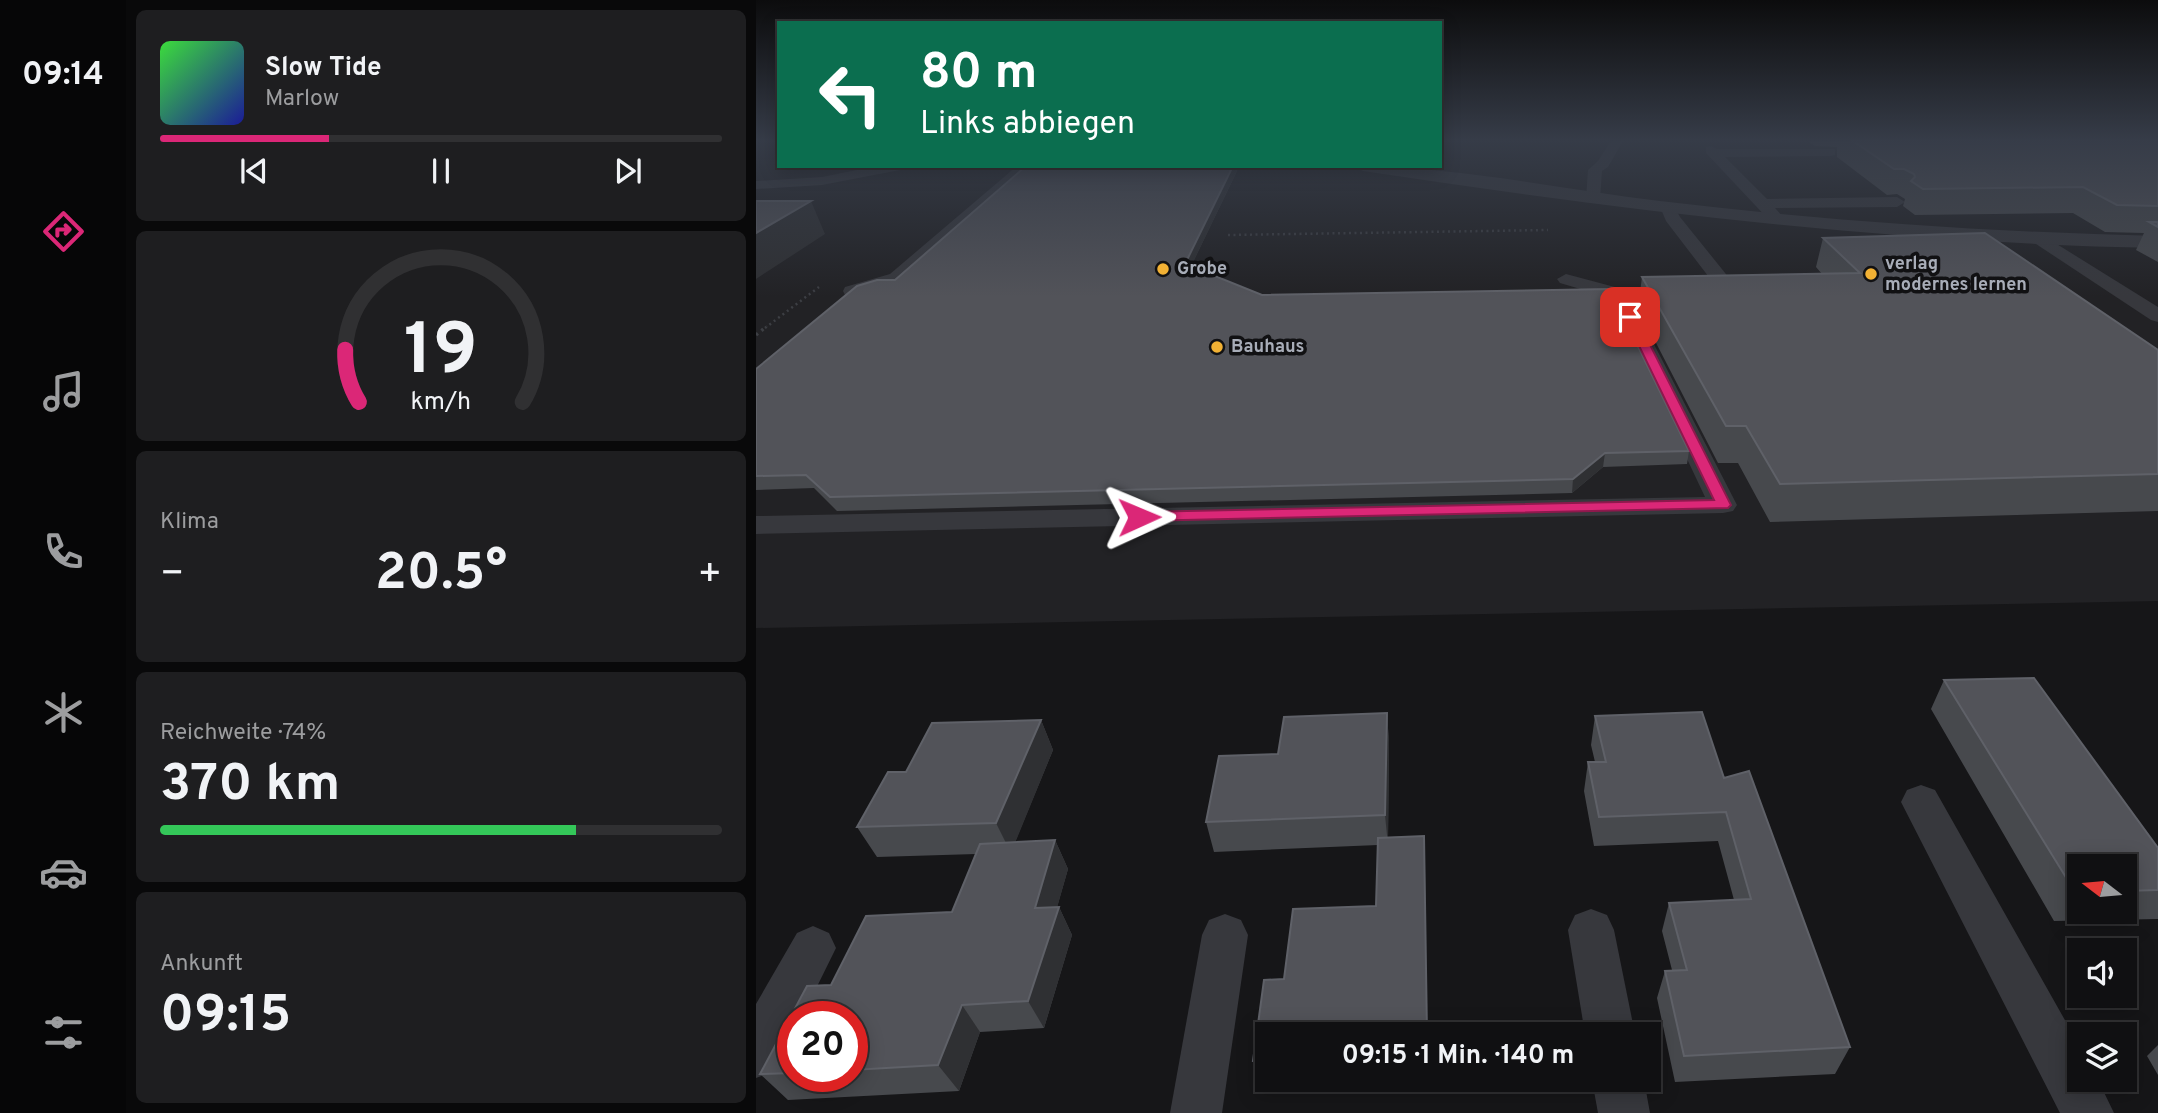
<!DOCTYPE html>
<html lang="de">
<head>
<meta charset="utf-8">
<style>
  body { margin:0; font-family:Overpass,sans-serif; background:#1e1e20; color:#f1f3f6; height:100vh; display:flex; flex-direction:column; font-size:26px; white-space:nowrap }
  * { box-sizing:border-box; margin:0 }
  p { font-size:23px; color:#9c9d9f }
  .icon { flex:none; width:38px; height:38px; fill:none; stroke:currentColor; stroke-width:2; stroke-linecap:round; stroke-linejoin:round }
  .map { position:relative; flex:1; overflow:hidden }
  .details { display:flex; flex-direction:column; gap:10px; padding:10px; background:#09090a; width:630px }
  .details>* { flex:none }
  .hud { position:absolute; left:21px; top:21px; width:665px; height:147px; border-radius:0px; box-shadow:0 4px 18px #0003,0 0 0 2px #303032; background:#0b6e4f; color:#fff; overflow:hidden }
  .needle { width:46px; rotate:286deg }
  .buttons { position:absolute; left:1311px; top:854px; display:grid; gap:14px }
  .buttons a { display:grid; place-items:center; width:70px; height:70px; border-radius:0px; background:#101012; box-shadow:0 4px 18px #0003,0 0 0 2px #303032; font-size:35px }
  .speed { position:absolute; left:21px; top:1001px; display:flex; gap:14px; font-size:35px; font-weight:700; text-align:center }
  .speed>* { display:grid; place-content:center; width:91px; height:91px; border-radius:50%; background:#101012; box-shadow:0 4px 18px #0003,0 0 0 2px #303032; line-height:1 }
  .speed .limit { border:10px solid #d22; background:#fff; color:#111 }
  .pin { position:absolute; display:grid; place-items:center; width:60px; height:60px; color:#fff; margin:-30px; border-radius:14px; box-shadow:0 4px 10px #0006 }
  .me { position:absolute; width:77px; margin:-38px; rotate:89deg; stroke-linejoin:round; filter:drop-shadow(0 0 5px #0008) }
  .turn { display:flex; align-items:center; gap:24px; height:147px; padding:0 28px; font-size:32px }
  .turn .icon { width:91px; height:91px; stroke-width:2.5 }
  .turn b { display:block; font-size:49px; line-height:60px }
  .big { font-size:52px; font-weight:700; line-height:1.1 }
  .details .widget { flex:1; display:flex; flex-direction:column; justify-content:center; gap:10px; min-width:0; padding:0 24px; border-radius:10px; background:#1e1e20 }
  .details .dial { align-items:center; gap:0 }
  .dial svg { height:182px; overflow:visible; fill:none; stroke:#303032; stroke-width:7; stroke-linecap:round; text-anchor:middle }
  .dial text { fill:#f1f3f6; stroke:none }
  .song { display:flex; align-items:center; gap:21px }
  .cover { width:84px; height:84px; border-radius:10px; background:linear-gradient(135deg,hsl(120 70% 55%),hsl(240 70% 35%)) }
  .played { height:7px; border-radius:4px; background:linear-gradient(90deg,#db2777 30%,#303032 30%) }
  .keys { display:flex; justify-content:space-around; direction:ltr }
  .heat { display:flex; justify-content:space-between; align-items:center; font-size:38px; direction:ltr }
  .charge { height:10px; border-radius:5px; background:linear-gradient(90deg,#34c759 74%,#303032 0) }
  .trip { position:absolute; left:499px; top:1022px; width:406px; height:70px; border-radius:0px; background:#101012; box-shadow:0 4px 18px #0003,0 0 0 2px #303032; font-weight:700; line-height:70px; text-align:center }
  main { display:flex; flex:1; min-height:0 }
  .tab-bar { display:flex; flex-direction:column; width:126px; justify-content:space-around; align-items:center; background:#060607; color:#9c9d9f }
  .tab-bar .icon { width:49px; height:49px }
  .tab-bar .active { color:#db2777 }
  .tab-bar b { font-size:32px; color:#f1f3f6 }
  .map>svg:first-child { display:block }
  .built { fill:#222225 }
  .lines { fill:none; stroke-linecap:round; stroke-linejoin:round }
  .path-far1 { stroke:#3d3f44; stroke-width:2.5; stroke-dasharray:2 3.5; stroke-linecap:butt }
  .path { stroke:#3d3f44; stroke-width:3.5; stroke-dasharray:2.5 4.5; stroke-linecap:butt }
  .lane { fill:#37383d; fill-rule:evenodd }
  .street { fill:#37383d; fill-rule:evenodd }
  .wall { fill:#47494d; fill-rule:evenodd }
  .shaded-wall { fill:#2f3033 }
  .building { fill:#525359; stroke:#5f6168; stroke-width:2 }
  .route { fill:#db2777; stroke:#8e194d; stroke-width:2 }
  .poi-dot { fill:#f2b134; stroke:#111113; stroke-width:2.5 }
  .labels { text-anchor:middle; dominant-baseline:central; stroke-width:7; stroke-linejoin:round; paint-order:stroke }
  .far-poi-label { font-size:18px; font-weight:bold; fill:#a8adb8; stroke:#111113; text-anchor:start }
</style>
</head>
<body>
<main>
<nav class="tab-bar">
<b>09:14</b>
<svg class="icon active" aria-label="directions" viewBox="0 0 24 24"><path d="M12 3l9 9-9 9-9-9zM9 14v-3h6M13 9l2 2-2 2"/></svg>
<svg class="icon" aria-label="music" viewBox="0 0 24 24"><path d="M9 18V5l10-2v13"/><circle cx="6" cy="18" r="3"/><circle cx="16" cy="16" r="3"/></svg>
<svg class="icon" aria-label="phone" viewBox="0 0 24 24"><path d="M5 4h4l2 5-3 2q2 4 5 5l2-3 5 2v4C11 20 4 13 5 4z"/></svg>
<svg class="icon" aria-label="climate" viewBox="0 0 24 24"><path d="M12 3v18M4 7l16 10M4 17L20 7"/></svg>
<svg class="icon" aria-label="car" viewBox="0 0 24 24"><path d="M5 17H2v-5l4-1 3-4h7l3 4 3 1v5h-3M9 17h6M6 11h13"/><circle cx="7" cy="17" r="2"/><circle cx="17" cy="17" r="2"/></svg>
<svg class="icon" aria-label="filters" viewBox="0 0 24 24"><path d="M4 7h16M4 17h16"/><circle cx="9" cy="7" r="2"/><circle cx="15" cy="17" r="2"/></svg>
</nav>
<section class="details">
<div class="widget">
<div class="song"><i class="cover"></i><div><b>Slow Tide</b><p>Marlow</p></div></div>
<div class="played"></div>
<div class="keys"><svg class="icon" aria-label="previous" viewBox="0 0 24 24"><path d="M18 5L8 12l10 7zM5 5v14"/></svg><svg class="icon" aria-label="pause" viewBox="0 0 24 24"><path d="M8 5v14M16 5v14"/></svg><svg class="icon" aria-label="next" viewBox="0 0 24 24"><path d="M6 5l10 7-10 7zM19 5v14"/></svg></div>
</div>
<div class="widget dial"><svg viewBox="0 0 100 80">
<path d="M14 69A42 42 0 1 1 86 69"/>
<path d="M14 69A42 42 0 0 1 8 46" stroke="#db2777"/>
<text x="50" y="56" font-size="32" font-weight="700">19</text>
<text x="50" y="72" font-size="11">km/h</text>
</svg></div>
<div class="widget"><p>Klima</p>
<div class="heat"><a>−</a><b class="big">20.5°</b><a>+</a></div>
</div>
<div class="widget"><p>Reichweite · 74%</p><b class="big">370 km</b><div class="charge"></div></div>
<div class="widget"><p>Ankunft</p><b class="big">09:15</b></div>
</section>
<div class="map">
<svg width="1402" height="1113" viewBox="0 0 1402 1113">
  <rect width="100%" height="100%" fill="#161618"/>
  <!-- built -->
  <polygon class="built" points="0,141 23,141 23,166 684,166 684,141 1402,141 1402,601 0,628"/>
  <g class="lines">
    <!-- path-far1 -->
    <g class="path-far1">
      <polyline points="472,235 792,230"/>
      <polyline points="9,328 63,287"/>
    </g>
    <!-- path -->
    <polyline class="path" points="0,335 11,326"/>
    <!-- lane -->
    <g class="lane">
      <polygon points="855,141 867,141 852,167 846,171 844,199 842,202 832,202 830,199 832,170 842,161"/>
      <polygon points="955,146 961,149 1079,149 1079,155 1074,156 969,157 1011,199 1141,197 1149,202 1141,207 1019,208 1028,218 1020,223 1014,221 950,153 950,147"/>
      <polygon points="121,166 151,166 144,170 66,185 0,189 0,181 66,177"/>
      <polygon points="261,166 276,166 146,282 96,297 89,295 87,291 89,287 134,274"/>
      <polygon points="913,204 918,206 924,217 986,294 989,298 986,302 972,302 910,221 905,209"/>
      <polygon points="1283,233 1402,307 1402,322 1395,320 1277,242 1275,238"/>
      <polygon points="810,274 870,290 981,505 977,511 967,513 0,534 0,516 949,497 855,298 804,283 801,279"/>
      <polygon points="1165,785 1179,790 1323,1045 1323,1080 1342,1080 1358,1113 1304,1113 1145,802 1151,790"/>
      <polygon points="835,909 851,915 858,930 879,1034 829,1034 812,930 819,915"/>
      <polygon points="469,914 485,920 492,935 466,1113 414,1113 446,935 453,920"/>
      <polygon points="57,926 73,933 80,948 46,1017 37,1017 37,1034 18,1071 0,1078 0,1004 41,933"/>
      <polygon points="836,1080 888,1080 894,1113 842,1113"/>
    </g>
    <!-- street -->
    <path class="street" d="M598,166C698,166 805,189 904,201C1070,221 1235,232 1402,236V248C1135,243 871,211 607,171Z"/>
  </g>
  <!-- wall -->
  <g class="wall">
    <polygon points="1052,141 1402,141 1402,262 1380,250 1388,233 1349,232 1317,213 1159,215 1147,206 1149,199 1141,194 1131,195 1081,157 1081,147 1059,146"/>
    <polygon points="270,166 480,166 481,171 435,266 506,295 933,451 931,464 847,467 816,493 81,511 58,488 0,490 0,369 139,280"/>
    <polygon points="1067,238 1402,350 1402,511 1014,522 982,463 962,463 882,308 886,277 1066,274 1060,267"/>
    <path d="M1188,680L1402,848V919L1298,921L1175,709ZM1323,866H1368V912H1323Z"/>
    <polygon points="631,713 633,743 632,837 668,836 671,1034 511,1034 511,1080 672,1080 505,1087 497,1061 528,979 620,906 622,845 458,852 450,822"/>
    <polygon points="839,716 968,778 1094,1047 1079,1074 919,1082 901,998 909,971 916,970 906,931 913,903 978,900 962,841 838,846 828,791 832,762 839,762 835,745"/>
    <path d="M285,720L297,750L259,842L299,840L312,869L301,907H303L316,935L288,1028L224,1032L203,1091L32,1100L4,1074L51,986L75,985L110,916L196,912L220,854L121,857L101,827L132,772H150L176,723ZM37,1017H96V1076H37Z"/>
    <polygon points="1402,1045 1402,1075 1391,1056"/>
  </g>
  <!-- shaded-wall -->
  <g class="shaded-wall">
    <polygon points="477,166 480,166 481,171 431,275 429,264"/>
    <polygon points="55,201 69,234 0,279 0,233"/>
    <polygon points="849,453 847,467 816,493 817,479"/>
    <polygon points="631,713 633,743 632,845 629,815"/>
    <polygon points="285,720 297,750 255,853 240,823"/>
    <polygon points="668,836 669,864 671,1034"/>
    <polygon points="299,840 312,869 293,936 279,908"/>
    <polygon points="303,907 316,935 288,1028 272,1001"/>
    <polygon points="206,1005 224,1032 203,1091 182,1065"/>
  </g>
  <!-- building -->
  <g class="building">
    <polygon points="1097,141 1402,141 1402,206 1361,205 1327,187 1167,189 1155,181 1159,177 1158,174 1148,169 1138,169"/>
    <polygon points="270,166 477,166 429,264 506,295 854,289 933,451 849,453 817,479 74,497 50,475 0,476 0,369 101,286 121,280 139,280"/>
    <polygon points="0,201 55,201 0,233"/>
    <polygon points="1393,222 1402,222 1402,227"/>
    <polygon points="1229,233 1402,350 1402,474 1024,484 990,426 970,426 886,277 1104,273 1067,238"/>
    <polygon points="1278,678 1402,848 1402,890 1368,891 1368,866 1323,866 1323,892 1319,892 1188,680"/>
    <polygon points="946,712 968,778 993,771 1094,1047 928,1056 909,971 931,970 913,903 995,899 970,812 843,817 832,762 850,762 839,716"/>
    <polygon points="631,713 629,815 450,822 463,756 522,754 528,717"/>
    <polygon points="285,720 240,823 101,827 132,772 150,772 176,723"/>
    <polygon points="668,836 671,1034 511,1034 511,1060 497,1061 508,980 528,979 537,909 620,906 622,838"/>
    <polygon points="299,840 279,908 303,907 272,1001 206,1005 182,1065 96,1070 96,1017 37,1017 37,1073 4,1074 51,986 75,985 110,916 196,912 224,844"/>
  </g>
  <!-- sky -->
  <linearGradient id="sky" x2="0" y2="1"><stop stop-color="#0c0c0d"/><stop offset="0.47" stop-color="#363c48"/><stop offset="1" stop-color="#363c48" stop-opacity="0"/></linearGradient>
  <rect width="1402" height="297" fill="url(#sky)"/>
  <!-- route -->
  <polygon class="route" points="874,314 880,317 975,505 972,508 383,521 375,517 383,512 958,500 869,317"/>
  <!-- markers -->
  <g class="poi-dot">
    <circle cx="407" cy="269" r="7"/>
    <circle cx="1115" cy="274" r="7"/>
    <circle cx="461" cy="347" r="7"/>
  </g>
  <g class="labels">
    <!-- far-poi labels -->
    <g class="far-poi-label">
      <text x="1129" y="264">verlag<tspan x="1129" dy="21">modernes lernen</tspan></text>
      <text x="421" y="269">Grobe</text>
      <text x="475" y="347">Bauhaus</text>
    </g>
  </g>
</svg>
<div class="buttons">
<a><svg class="needle" viewBox="-14 -14 28 28"><path d="M0-13l5 13h-10z" fill="#e53935"/><path d="M0 13l5-13h-10z" fill="#9c9d9f"/></svg></a>
<a><svg class="icon" aria-label="sound" viewBox="0 0 24 24"><path d="M4 9h4l5-4v14l-5-4H4zM17 9q2 3 0 6"/></svg></a>
<a><svg class="icon" aria-label="layers" viewBox="0 0 24 24"><path d="M12 4l9 5-9 5-9-5zM3 14l9 5 9-5"/></svg></a>
</div>
<div class="speed"><div class="limit">20</div></div>
<div class="pin" style="left:874px;top:317px;background:#d93025"><svg class="icon" aria-label="arrive" viewBox="0 0 24 24"><path d="M6 21V4h12l-3 4 3 4H6"/></svg></div>
<svg class="me" style="left:383px;top:517px" viewBox="-20 -20 40 40"><path d="M0-17L14 15 0 8-14 15z" fill="#db2777" stroke="#fff" stroke-width="4"/></svg>
<div class="trip">09:15 · 1 Min. · 140 m</div>
<div class="hud">
<div class="turn"><svg class="icon" aria-label="left" viewBox="0 0 24 24"><path d="M17 20v-9H6M10 6l-5 5 5 5"/></svg><div><b>80 m</b>Links abbiegen</div></div>
</div>
</div>
</main>
</body>
</html>
